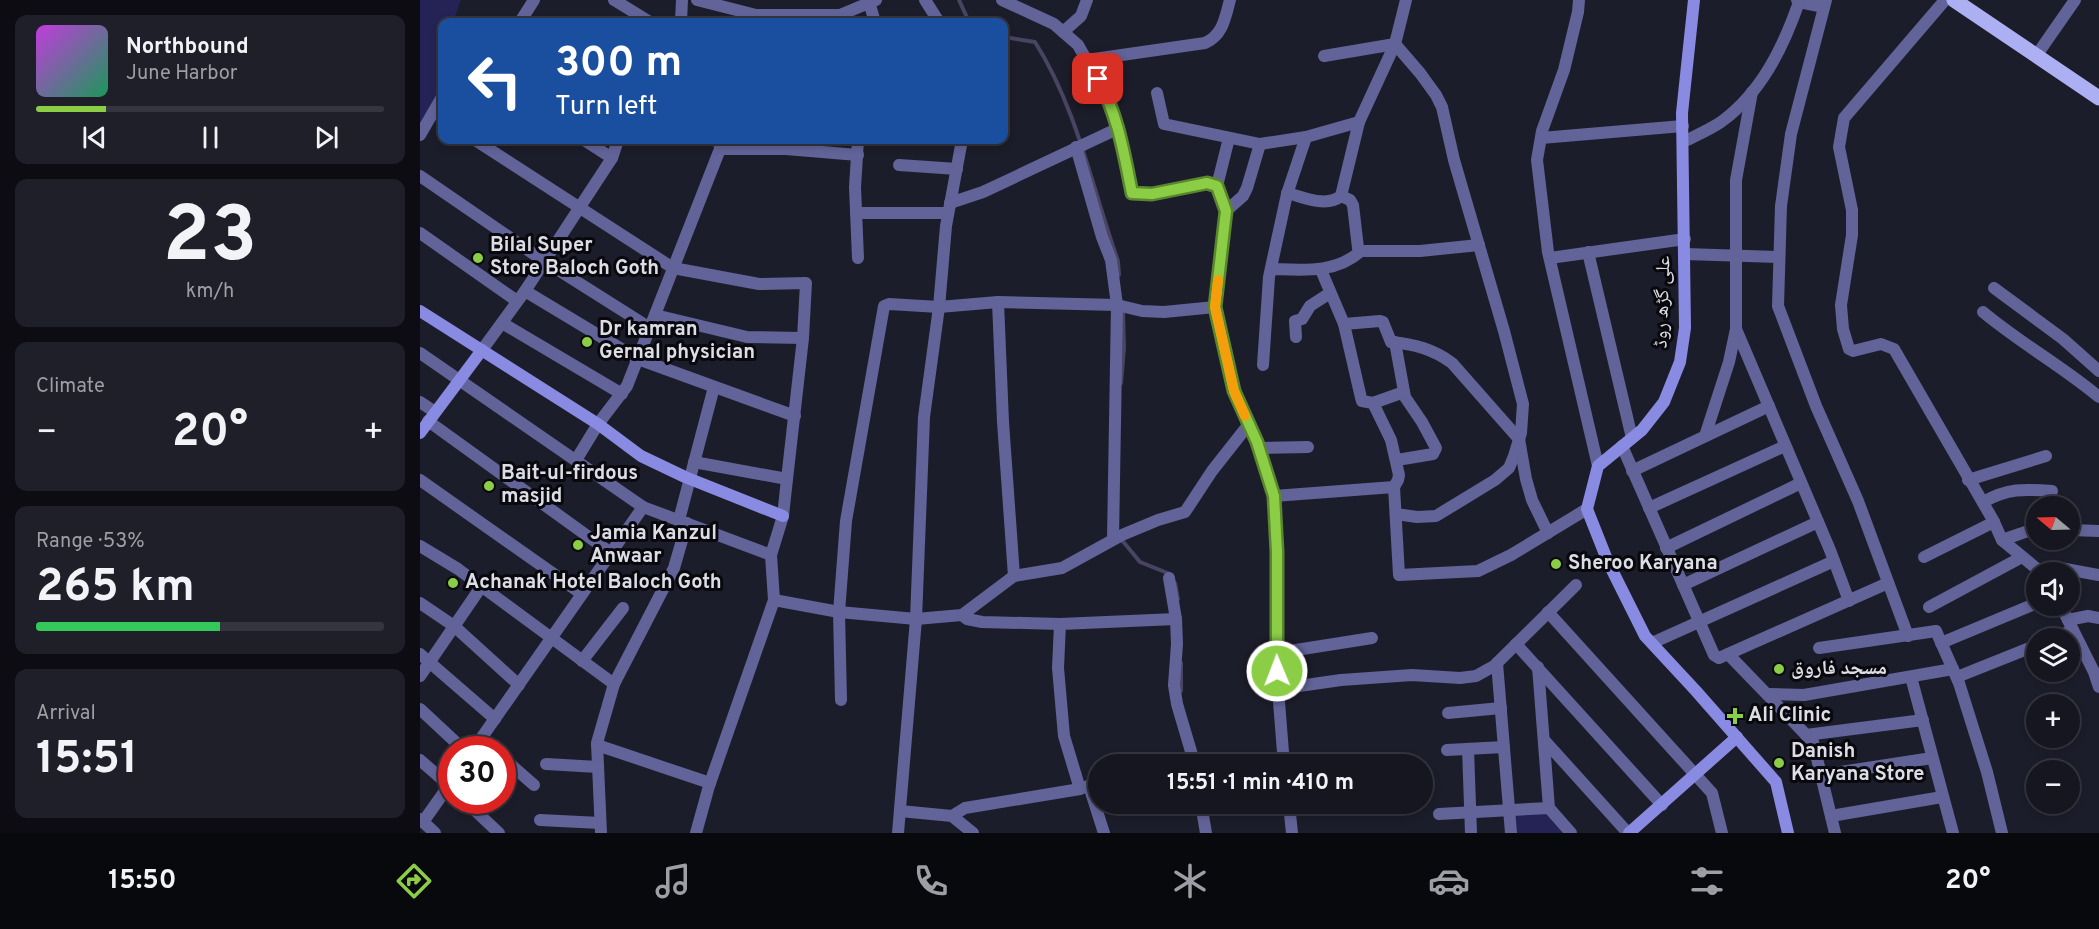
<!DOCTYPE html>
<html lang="en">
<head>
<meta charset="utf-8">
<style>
  body { margin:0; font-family:Overpass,"Noto Naskh Arabic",sans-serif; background:#1e1f29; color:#f1f3f6; height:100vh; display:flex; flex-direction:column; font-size:22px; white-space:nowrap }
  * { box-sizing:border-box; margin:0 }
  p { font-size:20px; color:#9d9fa5 }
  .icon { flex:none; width:33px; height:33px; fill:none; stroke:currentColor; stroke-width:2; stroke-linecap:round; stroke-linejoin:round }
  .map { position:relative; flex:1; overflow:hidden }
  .drawer { display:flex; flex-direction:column; gap:15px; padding:15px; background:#0c0c12; width:420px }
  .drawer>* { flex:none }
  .banner { position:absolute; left:18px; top:18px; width:570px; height:126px; border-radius:12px; box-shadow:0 3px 9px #0003,0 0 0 2px #34353e; background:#1a4fa0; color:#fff; overflow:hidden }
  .needle { width:39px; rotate:289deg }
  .fabs { position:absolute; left:1606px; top:496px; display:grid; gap:12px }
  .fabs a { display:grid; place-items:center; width:54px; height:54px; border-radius:50%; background:#151620; box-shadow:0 3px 9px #0003,0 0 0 2px #34353e; font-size:30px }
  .speed { position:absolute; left:18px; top:736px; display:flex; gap:12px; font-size:30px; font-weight:700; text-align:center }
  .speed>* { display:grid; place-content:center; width:78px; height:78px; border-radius:50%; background:#151620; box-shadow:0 3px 9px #0003,0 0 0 2px #34353e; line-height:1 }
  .speed .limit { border:9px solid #d22; background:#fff; color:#111 }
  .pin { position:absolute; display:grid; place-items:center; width:51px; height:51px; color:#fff; margin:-26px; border-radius:12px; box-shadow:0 3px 9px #0006 }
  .me { position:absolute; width:66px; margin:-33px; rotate:359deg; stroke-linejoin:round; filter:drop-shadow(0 0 4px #0008) }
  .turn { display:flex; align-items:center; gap:21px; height:126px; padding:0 18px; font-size:27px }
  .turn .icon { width:78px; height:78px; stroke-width:2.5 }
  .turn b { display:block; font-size:42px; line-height:51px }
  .big { font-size:45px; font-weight:700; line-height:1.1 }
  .drawer .widget { flex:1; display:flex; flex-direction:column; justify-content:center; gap:9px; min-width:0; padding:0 21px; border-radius:12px; background:#1e1f29 }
  .drawer .dial { align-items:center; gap:0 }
  .dial b { font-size:78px; line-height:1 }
  .song { display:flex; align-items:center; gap:18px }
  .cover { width:72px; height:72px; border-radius:9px; background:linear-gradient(135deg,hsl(290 70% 55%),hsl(150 70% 35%)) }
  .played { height:6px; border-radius:3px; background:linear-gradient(90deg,#8bce46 20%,#34353e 20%) }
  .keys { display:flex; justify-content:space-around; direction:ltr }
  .heat { display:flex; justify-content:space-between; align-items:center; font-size:33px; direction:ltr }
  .charge { height:9px; border-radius:4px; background:linear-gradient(90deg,#34c759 53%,#34353e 0) }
  .trip { position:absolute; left:668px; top:754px; width:345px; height:60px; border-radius:30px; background:#151620; box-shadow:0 3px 9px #0003,0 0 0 2px #34353e; font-weight:700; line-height:60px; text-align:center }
  .dock { display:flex; height:96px; justify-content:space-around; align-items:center; background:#08090d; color:#9d9fa5 }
  .dock .icon { width:42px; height:42px }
  .dock .selected { color:#8bce46 }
  .dock b { font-size:27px; color:#f1f3f6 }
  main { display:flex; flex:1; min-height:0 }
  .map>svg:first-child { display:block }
  .green { fill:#252355 }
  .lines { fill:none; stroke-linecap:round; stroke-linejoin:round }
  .stream { stroke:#484461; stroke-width:4 }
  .street { stroke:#626399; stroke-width:12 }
  .secondary { stroke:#898ae1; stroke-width:12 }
  .primary { stroke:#acb0f3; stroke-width:15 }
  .route-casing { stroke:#5a862e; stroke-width:15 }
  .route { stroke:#8bce46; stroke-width:10 }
  .slow { stroke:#f59e0b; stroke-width:10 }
  .poi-dot { fill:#8bce46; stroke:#08080d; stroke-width:2 }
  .labels { text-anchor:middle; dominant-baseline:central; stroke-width:6; stroke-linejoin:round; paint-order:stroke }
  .poi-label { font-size:20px; font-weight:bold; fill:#dddde6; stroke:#08080d; text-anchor:start }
  .street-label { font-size:20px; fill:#dddde6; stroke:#08080d }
</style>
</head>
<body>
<main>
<section class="drawer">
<div class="widget">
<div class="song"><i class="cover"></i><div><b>Northbound</b><p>June Harbor</p></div></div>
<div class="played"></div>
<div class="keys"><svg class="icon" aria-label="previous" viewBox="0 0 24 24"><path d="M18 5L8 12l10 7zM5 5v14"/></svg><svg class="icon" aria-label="pause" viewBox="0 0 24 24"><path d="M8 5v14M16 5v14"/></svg><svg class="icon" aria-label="next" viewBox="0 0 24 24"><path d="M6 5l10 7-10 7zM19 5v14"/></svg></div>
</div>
<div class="widget dial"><b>23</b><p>km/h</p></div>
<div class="widget"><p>Climate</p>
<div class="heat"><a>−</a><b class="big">20°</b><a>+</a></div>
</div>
<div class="widget"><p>Range · 53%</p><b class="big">265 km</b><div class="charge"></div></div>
<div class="widget"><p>Arrival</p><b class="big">15:51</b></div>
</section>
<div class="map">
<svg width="1679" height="833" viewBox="0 0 1679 833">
  <rect width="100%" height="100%" fill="#1c1d2a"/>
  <!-- green -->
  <g class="green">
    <polygon points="0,0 41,0 33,22 22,22 22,97 0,135"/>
    <polygon points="1129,808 1151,833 1091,833 1089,810"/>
  </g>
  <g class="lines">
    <!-- stream -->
    <g class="stream">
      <polyline points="539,0 549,22"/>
      <path d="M584,37L615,42C657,108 672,188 698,261L699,275"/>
      <polyline points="701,383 704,348 703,313"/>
      <polyline points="701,539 720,562 750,574"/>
      <polyline points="755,583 758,599"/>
      <polyline points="761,691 761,663"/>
    </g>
    <!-- street -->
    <g class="street">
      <polyline points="194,0 230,22"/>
      <polyline points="277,0 336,15 420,15 456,0"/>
      <polyline points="505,0 519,22"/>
      <polyline points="582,0 634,24 658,45 688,98 699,128 713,193 732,194 787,183 797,186 806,211 795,307 814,391 837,442 854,496 857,552 858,689 864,765"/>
      <polyline points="1159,0 1158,12 1144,70 1122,131 1117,160 1128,252 1178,466"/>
      <polyline points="1406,0 1371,134 1361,206 1358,306 1396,406 1438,501 1488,636"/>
      <polyline points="1525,0 1424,118 1419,147 1432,210 1432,235 1421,305 1423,329 1429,349 1433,351 1461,344 1474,349 1573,520 1582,540 1622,573"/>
      <polyline points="449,2 455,22"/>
      <polyline points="1379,2 1404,7"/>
      <polyline points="100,22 114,0"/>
      <polyline points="261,22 262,0"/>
      <polyline points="643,32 661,16 667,0"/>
      <polyline points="904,56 975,44 1000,73 1016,95 1022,107 1034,160 1084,331 1103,404 1101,433 1094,456 1089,468 1075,480 1016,516 997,517 976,514"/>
      <polyline points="1616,56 1655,0"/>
      <path d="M667,60L785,43C803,35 805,18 810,0"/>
      <polyline points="737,93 744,124 840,144 886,137 939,122"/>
      <polyline points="0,135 22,97"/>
      <polyline points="1121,138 1263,126"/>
      <polyline points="55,140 253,268 339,284 386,283 383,338 367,479 363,516 351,555 354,600 289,786 276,833"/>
      <polyline points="164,140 192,158"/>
      <path d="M1263,142C1275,136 1289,130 1301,122C1341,93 1363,48 1379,2L1377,0"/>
      <polyline points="656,147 682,237 691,260 697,305 693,539"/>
      <polyline points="300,149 366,149 438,155"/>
      <polyline points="479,165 537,169"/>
      <polyline points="0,176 124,261 230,328"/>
      <polyline points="797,186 809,138"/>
      <path d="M867,193C884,197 906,208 921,196L939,122L975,44L986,0"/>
      <polyline points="921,196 930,200 933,205 938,248 941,251 1000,251 1059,245"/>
      <polyline points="530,203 563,192 699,128"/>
      <polyline points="806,211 823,196 827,188 840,144"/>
      <polyline points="436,213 528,213"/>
      <polyline points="0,233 97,301"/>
      <polyline points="1168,252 1212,438"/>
      <polyline points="1265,254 1358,257"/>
      <polyline points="438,258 435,187 438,140"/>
      <polyline points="1130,258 1265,239"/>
      <path d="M851,269C883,270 915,274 941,251"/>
      <polyline points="901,270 924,324 941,398 942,401 953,403 971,440 979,475 978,480 974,487"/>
      <polyline points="1574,288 1643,339 1679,371"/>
      <polyline points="105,291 218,359 375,416"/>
      <polyline points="578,302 583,422 594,576"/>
      <path d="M1563,312C1600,343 1642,366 1679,397"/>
      <polyline points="235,315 327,337 383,338"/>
      <polyline points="82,323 202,394"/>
      <path d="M924,324L960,321L963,322L971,342C994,344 1013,349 1032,363L1099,439L1106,479L1112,500L1128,533"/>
      <polyline points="1316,329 1410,550 1429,601"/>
      <polyline points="876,337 875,321 882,319 890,306 910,293"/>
      <polyline points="975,342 985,397 1002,422 1016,448 1013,454 977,460"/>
      <polyline points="62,350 105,291 192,158 198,140"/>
      <polyline points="0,353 223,507 351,555"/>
      <polyline points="843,365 849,277 867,194 886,137"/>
      <polyline points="0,402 15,412"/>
      <polyline points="953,403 984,392"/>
      <polyline points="8,421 191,553"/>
      <polyline points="1285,436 1309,362 1316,329 1316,180 1332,92"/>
      <polyline points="1202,446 1294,655 1299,658 1468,583"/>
      <polyline points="838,448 888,447"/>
      <polyline points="156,460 178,424 207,386 300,149 299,140"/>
      <polyline points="274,462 367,479"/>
      <polyline points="1212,471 1349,406"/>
      <polyline points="0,480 162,594"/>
      <polyline points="1548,480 1626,456"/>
      <polyline points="854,496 974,487 979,575 1058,571 1091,555 1167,509"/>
      <path d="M1563,502C1588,488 1604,489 1632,491"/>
      <polyline points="1229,508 1365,446"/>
      <polyline points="259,520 294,387"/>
      <polyline points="1650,530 1679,531"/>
      <polyline points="1582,540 1617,528"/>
      <polyline points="0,546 38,569 194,684 177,743 181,833"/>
      <polyline points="1246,548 1381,483"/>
      <polyline points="1504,557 1574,522"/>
      <polyline points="1620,570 1640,568 1679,575"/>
      <polyline points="749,578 756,619 757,644 754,685 757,704 775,765"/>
      <polyline points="1263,585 1398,522"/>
      <polyline points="354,600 419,612 496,619 542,615 594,576 642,568 702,535 738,520 765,512 792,471 829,424"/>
      <polyline points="0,603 34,626 99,685"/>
      <polyline points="1641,606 1674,672 1679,687"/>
      <polyline points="1509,607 1602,557"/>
      <polyline points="1128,612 1292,793 1302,833"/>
      <polyline points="542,615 547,619 562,622 640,624 756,619"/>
      <polyline points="1648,620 1668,616 1679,618"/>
      <polyline points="640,624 638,668 644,736 660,789"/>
      <polyline points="1631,639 1653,630"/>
      <polyline points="1232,643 1414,561"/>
      <polyline points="1521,643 1617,603"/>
      <polyline points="1096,644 1242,805"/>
      <polyline points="1399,648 1516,631 1539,683 1567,772 1582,833"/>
      <polyline points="857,653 952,638"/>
      <polyline points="0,654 75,719"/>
      <polyline points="1308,654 1393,742 1415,833"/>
      <polyline points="162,661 203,608"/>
      <polyline points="1077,663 1091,833"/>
      <polyline points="1118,667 1129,808 1151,833"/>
      <polyline points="0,676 61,587"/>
      <polyline points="1491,677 1533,833"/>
      <polyline points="1537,677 1617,645"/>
      <polyline points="194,684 254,568 267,523"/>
      <polyline points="858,689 921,680 992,675 1040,678 1056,676 1074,666 1156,585"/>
      <polyline points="1347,694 1384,695 1533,669"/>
      <polyline points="421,700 419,612 426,521 464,306 469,304 519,307 578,302 697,305 722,311 744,312 795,307"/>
      <polyline points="0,709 44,750"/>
      <polyline points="1028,713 1081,708"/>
      <polyline points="1386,735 1503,720"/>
      <polyline points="61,739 74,750"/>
      <polyline points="1124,740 1208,833"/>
      <polyline points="177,745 290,783"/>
      <polyline points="1048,749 1051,833"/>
      <polyline points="53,750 223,507"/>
      <polyline points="1027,750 1084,747"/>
      <polyline points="82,757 114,785"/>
      <polyline points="0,760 32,788"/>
      <polyline points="126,764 178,767"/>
      <polyline points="735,765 774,757"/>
      <polyline points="1401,775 1512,758"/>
      <polyline points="669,786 684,833"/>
      <polyline points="45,801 79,833"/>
      <polyline points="781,804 786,833"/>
      <polyline points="869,804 872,833"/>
      <polyline points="480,811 532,816 553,833"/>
      <polyline points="1019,814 1129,808"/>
      <polyline points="532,816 545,808 660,789 678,782"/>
      <polyline points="1411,816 1522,797"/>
      <polyline points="0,819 15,833"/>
      <polyline points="120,820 180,823"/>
      <polyline points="3,822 32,781"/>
      <polyline points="478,833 496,619 504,417 519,307 526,226 542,140"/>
    </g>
    <!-- secondary -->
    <g class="secondary">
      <polyline points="1274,0 1262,113 1265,328 1260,362 1244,402 1222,430 1178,466 1167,509 1188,562 1225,636 1276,691 1356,782 1368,833"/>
      <polyline points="0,311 178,424 221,456 265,477 363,516"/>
      <polyline points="0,433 62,350"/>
      <polyline points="1209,833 1317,737"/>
    </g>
    <!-- primary -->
    <polyline class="primary" points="1534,0 1679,98"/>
  </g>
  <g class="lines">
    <!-- route casing -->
    <g class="route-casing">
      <path id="route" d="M678,79C698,115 704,154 712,193L732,194L787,183L797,186L806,211L795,307L814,391L837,442L854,496L857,552V671"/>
    </g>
    <!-- route -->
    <use href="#route" class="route"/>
    <!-- slow -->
    <polyline class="slow" points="798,280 795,307 814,391 825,416"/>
  </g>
  <!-- markers -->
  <g class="poi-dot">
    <circle cx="58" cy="258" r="6"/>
    <circle cx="167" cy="342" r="6"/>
    <circle cx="69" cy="486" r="6"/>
    <circle cx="158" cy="545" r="6"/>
    <circle cx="1136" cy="564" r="6"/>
    <circle cx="33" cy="583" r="6"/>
    <circle cx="1359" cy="669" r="6"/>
    <path d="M1312 707h6v6h6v6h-6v6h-6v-6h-6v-6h6z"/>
    <circle cx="1359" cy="763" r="6"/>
  </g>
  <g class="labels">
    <!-- poi labels -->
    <g class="poi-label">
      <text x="70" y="246">Bilal Super<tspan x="70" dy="23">Store Baloch Goth</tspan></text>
      <text x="179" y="330">Dr kamran<tspan x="179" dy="23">Gernal physician</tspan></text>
      <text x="81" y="474">Bait-ul-firdous<tspan x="81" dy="23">masjid</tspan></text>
      <text x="170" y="534">Jamia Kanzul<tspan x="170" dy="23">Anwaar</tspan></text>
      <text x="1148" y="564">Sheroo Karyana</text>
      <text x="45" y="583">Achanak Hotel Baloch Goth</text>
      <text x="1371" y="669">مسجد فاروق</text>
      <text x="1328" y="716">Ali Clinic</text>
      <text x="1371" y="752">Danish<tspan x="1371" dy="23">Karyana Store</tspan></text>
    </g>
    <!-- street labels -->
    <g class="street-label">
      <text transform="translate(1243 302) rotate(-88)">علی گڑھ روڈ</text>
    </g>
  </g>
</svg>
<div class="fabs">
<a><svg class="needle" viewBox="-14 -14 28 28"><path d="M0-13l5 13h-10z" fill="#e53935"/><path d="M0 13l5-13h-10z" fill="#9d9fa5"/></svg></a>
<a><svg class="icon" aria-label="sound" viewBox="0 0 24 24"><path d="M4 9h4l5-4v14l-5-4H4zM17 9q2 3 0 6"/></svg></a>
<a><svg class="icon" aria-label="layers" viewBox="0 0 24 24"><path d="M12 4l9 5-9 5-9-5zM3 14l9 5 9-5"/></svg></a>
<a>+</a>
<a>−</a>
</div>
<div class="speed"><div class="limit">30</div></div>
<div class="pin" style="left:678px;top:79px;background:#d93025"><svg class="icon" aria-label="arrive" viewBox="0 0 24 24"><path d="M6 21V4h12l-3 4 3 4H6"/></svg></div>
<svg class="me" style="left:857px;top:671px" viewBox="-20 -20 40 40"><circle r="17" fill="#8bce46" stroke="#fff" stroke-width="3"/><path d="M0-11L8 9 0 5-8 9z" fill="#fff"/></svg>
<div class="trip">15:51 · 1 min · 410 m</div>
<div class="banner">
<div class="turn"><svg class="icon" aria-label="left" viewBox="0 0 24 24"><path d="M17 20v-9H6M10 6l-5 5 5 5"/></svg><div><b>300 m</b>Turn left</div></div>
</div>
</div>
</main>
<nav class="dock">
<b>15:50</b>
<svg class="icon selected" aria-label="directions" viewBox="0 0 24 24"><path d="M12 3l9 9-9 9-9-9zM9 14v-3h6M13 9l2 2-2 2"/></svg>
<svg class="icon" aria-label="music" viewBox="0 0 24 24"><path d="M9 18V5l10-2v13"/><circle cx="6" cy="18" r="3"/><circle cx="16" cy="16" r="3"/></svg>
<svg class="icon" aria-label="phone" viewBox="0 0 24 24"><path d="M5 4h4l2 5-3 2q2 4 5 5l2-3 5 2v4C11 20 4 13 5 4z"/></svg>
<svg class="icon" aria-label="climate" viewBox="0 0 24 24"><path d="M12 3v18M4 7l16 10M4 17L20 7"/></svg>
<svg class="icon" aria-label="car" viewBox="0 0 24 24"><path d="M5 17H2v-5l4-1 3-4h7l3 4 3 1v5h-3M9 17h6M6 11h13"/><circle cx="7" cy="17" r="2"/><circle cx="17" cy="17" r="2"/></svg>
<svg class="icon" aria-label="filters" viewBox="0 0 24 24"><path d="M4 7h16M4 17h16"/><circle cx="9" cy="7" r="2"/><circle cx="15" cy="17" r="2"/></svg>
<b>20°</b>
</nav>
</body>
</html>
